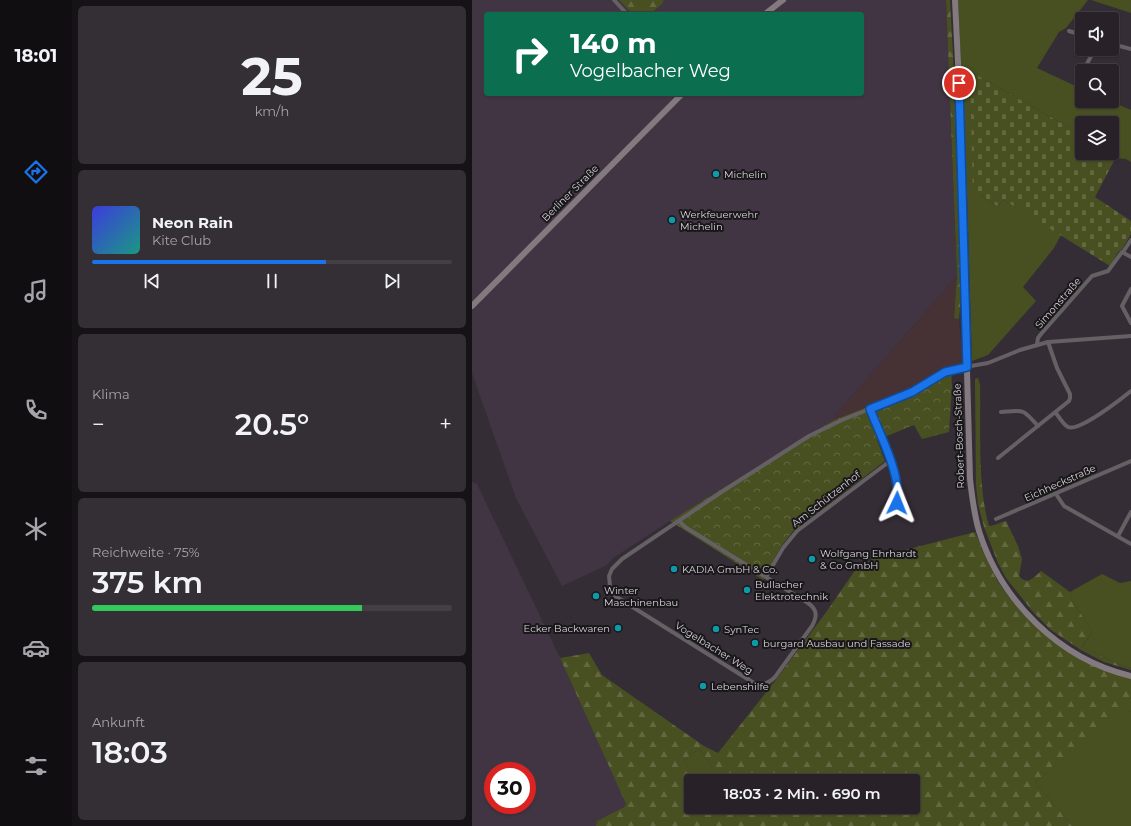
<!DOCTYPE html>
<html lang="de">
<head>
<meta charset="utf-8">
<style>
  body { margin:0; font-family:Montserrat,sans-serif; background:#342f34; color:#f1f3f6; height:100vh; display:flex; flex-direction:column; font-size:15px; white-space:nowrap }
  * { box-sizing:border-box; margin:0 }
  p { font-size:13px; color:#a5a4a8 }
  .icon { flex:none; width:22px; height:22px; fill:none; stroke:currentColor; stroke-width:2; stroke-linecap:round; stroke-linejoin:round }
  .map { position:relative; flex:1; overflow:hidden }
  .drawer { display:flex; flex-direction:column; gap:6px; padding:6px; background:#161316; width:400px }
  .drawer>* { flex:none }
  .guide { position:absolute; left:12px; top:12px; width:380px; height:84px; border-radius:4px; box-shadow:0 1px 3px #0004,0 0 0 1px #443f45; background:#0b6e4f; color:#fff; overflow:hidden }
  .tools { position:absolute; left:603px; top:12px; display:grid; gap:8px }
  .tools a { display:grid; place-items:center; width:44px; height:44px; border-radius:4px; background:#282228; box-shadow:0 1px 3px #0004,0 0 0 1px #443f45; font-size:20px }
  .speed { position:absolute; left:12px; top:762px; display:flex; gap:8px; font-size:20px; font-weight:700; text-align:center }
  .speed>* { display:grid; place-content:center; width:52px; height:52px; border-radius:50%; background:#282228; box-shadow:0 1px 3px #0004,0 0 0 1px #443f45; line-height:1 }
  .speed .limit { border:6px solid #d22; background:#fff; color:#111 }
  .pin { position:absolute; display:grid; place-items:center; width:34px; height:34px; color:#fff; margin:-17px; border:2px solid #fff; border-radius:50%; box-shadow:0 1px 4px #0007 }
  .me { position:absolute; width:44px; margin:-22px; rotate:2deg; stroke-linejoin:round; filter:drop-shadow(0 0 3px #0008) }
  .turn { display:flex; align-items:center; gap:14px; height:84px; padding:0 20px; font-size:18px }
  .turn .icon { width:52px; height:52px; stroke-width:2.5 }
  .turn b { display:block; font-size:28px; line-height:34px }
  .big { font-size:30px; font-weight:600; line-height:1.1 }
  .drawer .widget { flex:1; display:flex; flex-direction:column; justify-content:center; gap:6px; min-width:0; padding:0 14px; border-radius:6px; background:#342f34 }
  .drawer .dial { align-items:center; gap:0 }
  .dial b { font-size:52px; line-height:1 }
  .song { display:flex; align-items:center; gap:12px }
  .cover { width:48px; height:48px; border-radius:6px; background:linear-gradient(135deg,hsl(240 70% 55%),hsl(170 70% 35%)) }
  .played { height:4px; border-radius:2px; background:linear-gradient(90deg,#1a73e8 65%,#443f45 65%) }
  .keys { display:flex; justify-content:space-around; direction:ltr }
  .heat { display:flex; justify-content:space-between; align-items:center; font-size:22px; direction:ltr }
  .charge { height:6px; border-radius:3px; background:linear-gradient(90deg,#34c759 75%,#443f45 0) }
  .trip { position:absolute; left:212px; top:774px; width:236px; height:40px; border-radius:4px; background:#282228; box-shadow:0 1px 3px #0004,0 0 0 1px #443f45; font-weight:600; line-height:40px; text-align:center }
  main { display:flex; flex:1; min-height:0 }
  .tabs { display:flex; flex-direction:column; width:72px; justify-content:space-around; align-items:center; background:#100e10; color:#a5a4a8 }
  .tabs .icon { width:28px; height:28px }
  .tabs .selected { color:#1a73e8 }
  .tabs b { font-size:18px; color:#f1f3f6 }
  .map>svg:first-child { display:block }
  .commercial { fill:#463235 }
  .built { fill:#413543; fill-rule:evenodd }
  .green { fill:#485021 }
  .forest { fill:url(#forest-firs); fill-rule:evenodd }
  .cemetery { fill:url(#cemetery-stones) }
  .park { fill:url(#park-crowns) }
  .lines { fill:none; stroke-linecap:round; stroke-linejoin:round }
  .street { stroke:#656063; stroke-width:4 }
  .secondary { stroke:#827a7f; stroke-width:6 }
  .route-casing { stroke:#114b97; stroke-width:10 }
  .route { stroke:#1a73e8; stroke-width:7 }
  .culture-dot { fill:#0f9aa8; stroke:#1a171b; stroke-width:1.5 }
  .labels { text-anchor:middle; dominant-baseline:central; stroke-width:4; stroke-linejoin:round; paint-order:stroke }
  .poi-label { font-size:10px; fill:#d6d2d7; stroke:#1a171b; text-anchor:start }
  .street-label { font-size:10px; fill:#d6d2d7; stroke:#1a171b }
</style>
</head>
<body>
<main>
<nav class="tabs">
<b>18:01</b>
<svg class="icon selected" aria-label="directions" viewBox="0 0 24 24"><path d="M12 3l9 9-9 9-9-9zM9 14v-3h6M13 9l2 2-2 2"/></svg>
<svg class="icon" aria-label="music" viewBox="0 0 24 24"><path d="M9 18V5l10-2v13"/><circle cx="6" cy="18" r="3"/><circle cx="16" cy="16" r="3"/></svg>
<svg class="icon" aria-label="phone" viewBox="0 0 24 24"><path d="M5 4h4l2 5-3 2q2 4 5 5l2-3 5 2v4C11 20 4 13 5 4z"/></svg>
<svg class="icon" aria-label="climate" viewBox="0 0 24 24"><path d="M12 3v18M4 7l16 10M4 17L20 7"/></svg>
<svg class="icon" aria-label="car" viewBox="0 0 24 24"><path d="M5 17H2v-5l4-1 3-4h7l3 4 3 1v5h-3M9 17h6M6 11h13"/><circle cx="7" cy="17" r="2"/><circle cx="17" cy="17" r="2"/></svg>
<svg class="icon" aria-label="filters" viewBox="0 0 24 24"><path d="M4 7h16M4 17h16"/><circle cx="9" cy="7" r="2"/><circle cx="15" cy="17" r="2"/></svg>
</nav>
<section class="drawer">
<div class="widget dial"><b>25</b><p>km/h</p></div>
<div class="widget">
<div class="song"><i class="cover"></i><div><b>Neon Rain</b><p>Kite Club</p></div></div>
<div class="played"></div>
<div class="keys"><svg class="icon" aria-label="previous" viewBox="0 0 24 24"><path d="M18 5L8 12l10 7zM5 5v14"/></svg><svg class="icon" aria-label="pause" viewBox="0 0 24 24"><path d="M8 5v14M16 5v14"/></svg><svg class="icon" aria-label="next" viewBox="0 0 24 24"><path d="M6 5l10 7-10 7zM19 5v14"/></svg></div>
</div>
<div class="widget"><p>Klima</p>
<div class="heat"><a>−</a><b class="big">20.5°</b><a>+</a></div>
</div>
<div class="widget"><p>Reichweite · 75%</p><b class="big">375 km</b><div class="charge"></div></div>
<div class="widget"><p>Ankunft</p><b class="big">18:03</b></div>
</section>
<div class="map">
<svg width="659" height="826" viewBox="0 0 659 826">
  <defs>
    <pattern id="forest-firs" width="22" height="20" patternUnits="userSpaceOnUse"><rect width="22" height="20" fill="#485021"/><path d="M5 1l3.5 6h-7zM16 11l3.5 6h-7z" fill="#626840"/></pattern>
    <pattern id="cemetery-stones" width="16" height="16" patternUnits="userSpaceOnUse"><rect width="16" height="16" fill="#485021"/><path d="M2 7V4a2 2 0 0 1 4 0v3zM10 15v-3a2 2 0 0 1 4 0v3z" fill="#626840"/></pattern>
    <pattern id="park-crowns" width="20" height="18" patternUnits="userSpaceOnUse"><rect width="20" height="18" fill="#485021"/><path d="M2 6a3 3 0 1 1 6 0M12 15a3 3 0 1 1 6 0" fill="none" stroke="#626840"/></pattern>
  </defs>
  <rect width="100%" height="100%" fill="#352d36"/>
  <!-- commercial -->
  <polygon class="commercial" points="485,276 482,318 487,319 491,363 472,371 448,386 362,420 364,414"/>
  <!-- built -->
  <g class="built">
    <polygon points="0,0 147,0 160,14 14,14 14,94 390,94 390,14 178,14 190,4 192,0 474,0 485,276 364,414 362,420 336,435 198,521 141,558 135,565 90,586 44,498 0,373"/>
    <path d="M0,482L5,484L88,658L154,804L152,807L125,821L124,826H0ZM21,771H55V805H21Z"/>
  </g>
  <!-- green -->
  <g class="green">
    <polygon points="486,0 616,0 594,28 587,32 565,68 610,89 610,101 638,101 659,110 659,162 654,159 643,158 644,155 640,152 640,123 610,123 610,135 498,71 509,195 525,206 532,200 589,235 582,248 551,287 564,301 516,355 500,361 495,196"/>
    <polygon points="619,0 659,0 659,13"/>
    <path d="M630,574L648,583L659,581V668L646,664L610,647C614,640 619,637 620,630L602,604L598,592Z"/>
    <polygon points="656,708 659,712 659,826 600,826 563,782"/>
    <polygon points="227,749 240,766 242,772 238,781 229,781 224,779 212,760"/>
  </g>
  <!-- forest -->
  <g class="forest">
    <polygon points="147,0 192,0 190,4 178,14 160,14"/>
    <polygon points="474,0 478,0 481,54 488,263 489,296 487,319 482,318 485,276"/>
    <path d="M506,378L508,384C509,428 505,485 517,526C523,526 528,522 534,521L546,546L550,559L547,576C556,586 561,578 569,571L598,592L602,604L620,630C619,637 613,640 610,647L646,664L659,668V670L632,662L609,650L579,630L561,612L534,578L526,563L512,527L506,504L504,484L503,379Z"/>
    <path d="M503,532C512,552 519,572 531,589C562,633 607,666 659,678V712L656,709L563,782L600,826H124L125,821L152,807L154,804L88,658L117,653L130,675L232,746L246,753L303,681L355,611L384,569L402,558ZM227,749L240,766L241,772L238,781H441V807H219V781H229L224,779L212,760Z"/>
  </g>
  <!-- cemetery -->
  <polygon class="cemetery" points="498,71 610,135 610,153 640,152 645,155 623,197 659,221 659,234 650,249 646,252 638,266 532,200 525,206 509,195 501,195"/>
  <!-- park -->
  <polygon class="park" points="479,368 480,386 477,432 450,439 442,425 405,440 413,461 321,531 308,548 291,580 198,521 336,435 362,420 448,386 472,371"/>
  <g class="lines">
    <!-- street -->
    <g class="street">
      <polyline points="142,0 155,14"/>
      <polyline points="597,31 610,35"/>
      <polyline points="640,44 659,49"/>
      <polyline points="611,71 623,49"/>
      <polyline points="607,78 610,73"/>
      <polyline points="651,252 659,240"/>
      <polyline points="659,289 650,306 659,323"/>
      <polyline points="565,344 566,338 569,334 620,276 636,271 650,252 659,257"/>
      <path d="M398,409C408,435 434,483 422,509"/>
      <path d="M529,412C552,410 550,408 566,426"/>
      <path d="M584,413C587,417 591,424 596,427C607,432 649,399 659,391"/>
      <polyline points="526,458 597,401 598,398 598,394 585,368 576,342"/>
      <polyline points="584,494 592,506 659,544"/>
      <polyline points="524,519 659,461"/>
      <path d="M207,521L213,527L336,603C346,610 345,617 340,626L303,677C296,684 291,685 282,683L143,596L138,586L137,576L140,569L150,559L251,491L337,436L370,420L440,392L473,372L482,369L516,363L548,350L576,342L659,336"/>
      <polyline points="646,536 659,512"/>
      <polyline points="294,577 311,548 325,531 418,461"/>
    </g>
    <!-- secondary -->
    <g class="secondary">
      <path d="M483,0L487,83L498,479C500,497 502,514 507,531C529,601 587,659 659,676"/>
      <polyline points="293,14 311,0"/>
      <polyline points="0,306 210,94"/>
    </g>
  </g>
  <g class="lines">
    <!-- route casing -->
    <g class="route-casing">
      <path id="route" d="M425,503C430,476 408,435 398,409L440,392L473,372L495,367L487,83"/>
    </g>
    <!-- route -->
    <use href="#route" class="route"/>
  </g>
  <!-- markers -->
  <g class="culture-dot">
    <circle cx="244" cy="174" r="4"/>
    <circle cx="200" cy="220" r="4"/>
    <circle cx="340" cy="559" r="4"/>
    <circle cx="202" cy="569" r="4"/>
    <circle cx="275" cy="590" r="4"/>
    <circle cx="124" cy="596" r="4"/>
    <circle cx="146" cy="628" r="4"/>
    <circle cx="244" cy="629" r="4"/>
    <circle cx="283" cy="643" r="4"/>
    <circle cx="231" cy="686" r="4"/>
  </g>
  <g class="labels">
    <!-- poi labels -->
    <g class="poi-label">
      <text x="252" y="174">Michelin</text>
      <text x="208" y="214">Werkfeuerwehr<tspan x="208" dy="12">Michelin</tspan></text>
      <text x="348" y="553">Wolfgang Ehrhardt<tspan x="348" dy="12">&amp; Co GmbH</tspan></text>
      <text x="210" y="569">KADIA GmbH &amp; Co.</text>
      <text x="283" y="584">Bullacher<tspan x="283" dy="12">Elektrotechnik</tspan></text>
      <text x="132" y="590">Winter<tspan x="132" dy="12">Maschinenbau</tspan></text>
      <text x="138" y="628" text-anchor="end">Ecker Backwaren</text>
      <text x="252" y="629">SynTec</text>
      <text x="291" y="643">burgard Ausbau und Fassade</text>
      <text x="239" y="686">Lebenshilfe</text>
    </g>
    <!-- street labels -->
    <g class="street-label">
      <text transform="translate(98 193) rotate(-45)">Berliner Straße</text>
      <text transform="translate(586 303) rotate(-49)">Simonstraße</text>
      <text transform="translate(487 436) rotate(-92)">Robert-Bosch-Straße</text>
      <text transform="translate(588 483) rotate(-24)">Eichheckstraße</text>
      <text transform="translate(354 499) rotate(-38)">Am Schützenhof</text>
      <text transform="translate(242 648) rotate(32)">Vogelbacher Weg</text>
    </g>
  </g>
</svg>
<div class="tools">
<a><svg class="icon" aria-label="sound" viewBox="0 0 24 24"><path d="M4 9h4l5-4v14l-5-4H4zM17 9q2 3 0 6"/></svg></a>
<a><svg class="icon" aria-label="search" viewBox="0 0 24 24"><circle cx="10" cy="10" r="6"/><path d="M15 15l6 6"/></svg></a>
<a><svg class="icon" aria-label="layers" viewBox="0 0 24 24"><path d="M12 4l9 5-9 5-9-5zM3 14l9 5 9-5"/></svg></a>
</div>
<div class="speed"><div class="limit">30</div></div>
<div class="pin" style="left:487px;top:83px;background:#d93025"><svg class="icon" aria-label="arrive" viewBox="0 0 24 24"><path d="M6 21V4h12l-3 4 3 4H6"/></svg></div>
<svg class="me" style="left:425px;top:503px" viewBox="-20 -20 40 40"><path d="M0-17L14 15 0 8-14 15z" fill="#1a73e8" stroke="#fff" stroke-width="4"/></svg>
<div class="trip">18:03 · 2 Min. · 690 m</div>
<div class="guide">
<div class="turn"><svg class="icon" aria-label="right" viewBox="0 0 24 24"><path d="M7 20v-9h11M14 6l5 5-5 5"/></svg><div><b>140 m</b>Vogelbacher Weg</div></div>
</div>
</div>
</main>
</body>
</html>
